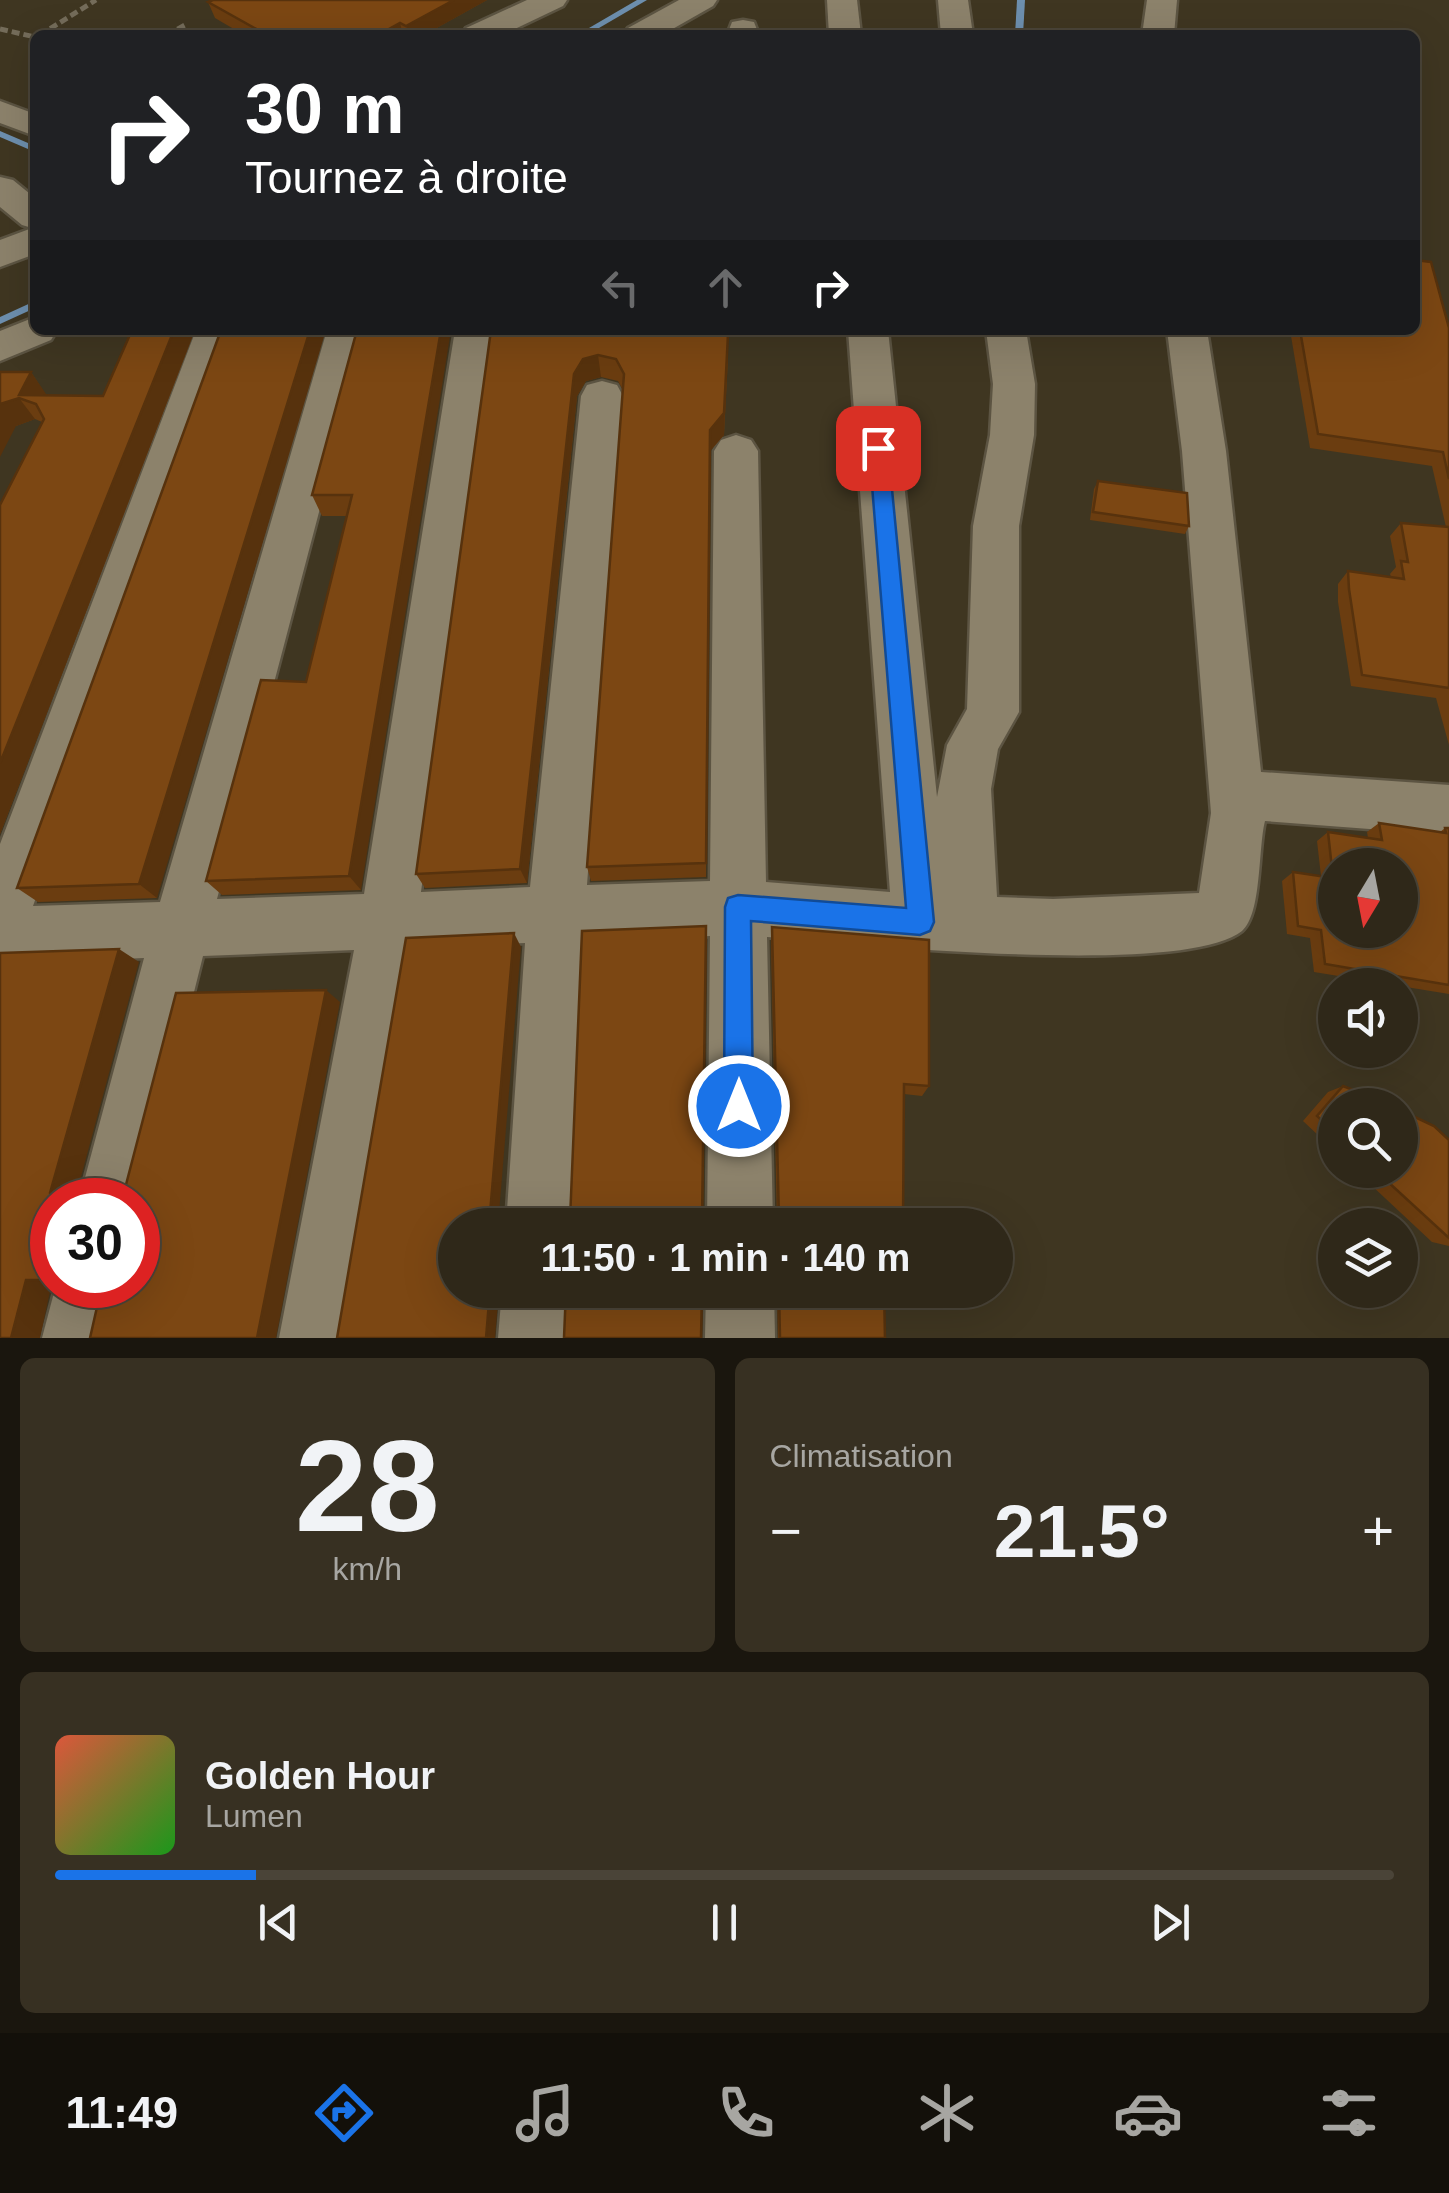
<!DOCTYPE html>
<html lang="fr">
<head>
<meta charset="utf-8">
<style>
  body { margin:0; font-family:Arial,sans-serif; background:#373022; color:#f1f3f6; height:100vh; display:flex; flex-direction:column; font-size:38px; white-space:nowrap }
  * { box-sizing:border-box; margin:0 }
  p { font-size:32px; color:#a7a6a2 }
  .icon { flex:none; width:55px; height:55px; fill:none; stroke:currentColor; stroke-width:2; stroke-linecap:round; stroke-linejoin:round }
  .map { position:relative; height:1338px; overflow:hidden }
  .drawer { display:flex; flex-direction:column; gap:20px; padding:20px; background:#1a160e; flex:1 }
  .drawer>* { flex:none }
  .guide { position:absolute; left:30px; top:30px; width:1390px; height:305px; border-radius:15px; box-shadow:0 10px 40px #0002,0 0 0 2px #4a4438; background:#202124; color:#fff; overflow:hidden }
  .needle { width:65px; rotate:190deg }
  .tools { position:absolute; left:1318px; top:848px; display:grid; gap:20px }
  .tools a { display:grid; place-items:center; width:100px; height:100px; border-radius:50%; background:#2f2819; box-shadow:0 10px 40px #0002,0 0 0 2px #4a4438; font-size:50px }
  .speed { position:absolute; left:30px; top:1178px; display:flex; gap:20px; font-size:50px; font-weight:700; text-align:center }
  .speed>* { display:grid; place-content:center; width:130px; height:130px; border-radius:50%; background:#2f2819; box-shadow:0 10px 40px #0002,0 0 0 2px #4a4438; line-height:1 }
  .speed .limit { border:15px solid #d22; background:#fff; color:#111 }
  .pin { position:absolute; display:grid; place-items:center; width:85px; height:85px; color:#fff; margin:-42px; border-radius:20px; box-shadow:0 5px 15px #0006 }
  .me { position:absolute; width:110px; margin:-55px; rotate:0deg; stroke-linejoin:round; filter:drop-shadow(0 0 8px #0008) }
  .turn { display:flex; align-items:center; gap:35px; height:210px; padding:0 50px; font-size:45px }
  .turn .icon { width:130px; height:130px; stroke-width:2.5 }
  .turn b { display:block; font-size:70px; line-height:85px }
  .lanes { display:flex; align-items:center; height:95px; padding:0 50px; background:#0003; justify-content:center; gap:50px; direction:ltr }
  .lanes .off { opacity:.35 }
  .big { font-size:75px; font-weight:700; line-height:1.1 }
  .drawer .widget { flex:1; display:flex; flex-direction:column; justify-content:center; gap:15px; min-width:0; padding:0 35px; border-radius:15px; background:#373022 }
  .drawer .dial { align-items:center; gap:0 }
  .dial b { font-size:130px; line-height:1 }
  .song { display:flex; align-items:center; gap:30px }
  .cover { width:120px; height:120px; border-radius:15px; background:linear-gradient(135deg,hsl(10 70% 55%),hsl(120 70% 35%)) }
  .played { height:10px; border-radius:5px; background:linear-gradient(90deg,#1a73e8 15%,#4a4438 15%) }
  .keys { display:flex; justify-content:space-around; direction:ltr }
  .heat { display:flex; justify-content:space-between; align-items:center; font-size:55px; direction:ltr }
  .drawer .tiles { flex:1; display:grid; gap:20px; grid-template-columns:1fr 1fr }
  .widget:last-child { grid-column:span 2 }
  .trip { position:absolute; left:438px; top:1208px; width:575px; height:100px; border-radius:50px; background:#2f2819; box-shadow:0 10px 40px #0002,0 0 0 2px #4a4438; font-weight:700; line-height:100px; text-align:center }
  .dock { display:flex; height:160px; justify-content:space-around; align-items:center; background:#13100a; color:#a7a6a2 }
  .dock .icon { width:70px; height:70px }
  .dock .on { color:#1a73e8 }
  .dock b { font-size:45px; color:#f1f3f6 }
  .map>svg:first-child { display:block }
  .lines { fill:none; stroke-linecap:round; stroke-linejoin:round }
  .stream { fill:#6d8fae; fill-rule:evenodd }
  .street-casing { stroke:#5c5442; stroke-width:5 }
  .path { stroke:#746c5a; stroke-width:5; stroke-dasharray:8 4; stroke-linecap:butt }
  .street { fill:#8c826b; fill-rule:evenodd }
  .wall { fill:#6b3d10 }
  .shaded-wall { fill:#57320d }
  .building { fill:#7c4713; stroke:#57320d; stroke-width:2.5; fill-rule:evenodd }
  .route { fill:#1a73e8; stroke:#114b97; stroke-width:2.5 }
</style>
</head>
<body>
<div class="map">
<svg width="1449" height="1338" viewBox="0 0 1449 1338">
  <rect width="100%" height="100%" fill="#3f3621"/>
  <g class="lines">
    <!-- stream -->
    <g class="stream">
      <polygon points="637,0 647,0 587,35 577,35"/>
      <polygon points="1017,0 1025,0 1023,35 1015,35"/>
      <polygon points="0,131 35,146 35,152 0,137"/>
      <polygon points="35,301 35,308 0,324 0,317"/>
    </g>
    <!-- street casing -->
    <g class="street-casing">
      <g id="street">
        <polygon points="527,0 567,0 563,6 502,35 461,35 466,28"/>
        <polygon points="679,0 717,0 713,6 662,35 623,35 628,28"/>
        <polygon points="827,0 857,0 861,35 829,35"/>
        <polygon points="938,0 968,0 973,35 941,35"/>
        <polygon points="1147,0 1177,0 1174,35 1142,35"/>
        <polygon points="743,20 754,22 759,35 727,35 732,22"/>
        <polygon points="0,101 35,114 35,136 0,123"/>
        <polygon points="0,177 13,180 35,198 35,254 0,267 0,240 32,228 22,225 0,207"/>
        <polygon points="35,317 35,330 57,330 51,340 0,361 0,331"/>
        <path d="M196,330H236L33,906L160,902L327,330H367L217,899L364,894L455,330H495L421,892L530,887L581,396L587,385L602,381L617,385L623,396L587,885L710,881L714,451L721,440L736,435L751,440L758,451L766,882L890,892L848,330H888L937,797L947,745L967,709L973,526L990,435L993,384L986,330H1026L1035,384L1034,435L1019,526V712L998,749L991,789L997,897L1053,899L1199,893L1211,813L1182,451L1167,330H1207L1226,451L1261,772L1449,785V835L1265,821C1258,848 1262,914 1242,931C1184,978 853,944 767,937L773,1225H707L710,936L583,941L572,1225H506L525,943L413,948L349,1338H279L354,950L203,956L138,1217V1200H79L144,958L0,964V844Z"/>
        <polygon points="56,1285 124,1285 112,1338 42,1338"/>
        <polygon points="502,1290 570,1290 568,1338 498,1338"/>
        <polygon points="706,1290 774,1290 775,1338 705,1338"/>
      </g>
    </g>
    <!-- path -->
    <g class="path">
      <polyline points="0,29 35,37"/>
      <polyline points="40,35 96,0"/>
      <polyline points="167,35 185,25"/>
    </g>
    <!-- street -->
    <use href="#street" class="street"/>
  </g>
  <!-- wall -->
  <g class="wall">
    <polygon points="487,0 424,35 244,35 215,18 208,2"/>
    <polygon points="1449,328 1449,745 1436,698 1351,686 1338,602 1338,584 1348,571 1391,577 1390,574 1396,567 1390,536 1401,523 1446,527 1432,466 1310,448 1290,330 1415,330"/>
    <polygon points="195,330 0,834 0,505 42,422 35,419 16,426 0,372 31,372 46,395 103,396"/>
    <polygon points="221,330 157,898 38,902 17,888"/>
    <polygon points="357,330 361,890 222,895 206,881 306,682 347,516 322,516 312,495"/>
    <polygon points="491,330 665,333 728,357 724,435 710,451 706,877 591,881 587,867 623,390 618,381 601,377 586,381 577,396 527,883 425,888 416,874"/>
    <polygon points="1098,481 1189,526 1185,534 1090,520 1094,489"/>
    <polygon points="1379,823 1440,832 1445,828 1449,828 1449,994 1314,972 1310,938 1287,934 1282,881 1293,872 1321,876 1317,841 1328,832 1368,838 1367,832"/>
    <polygon points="706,926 703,1221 706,1224 775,1224 777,1222 771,941 772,927 929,1086 922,1096 904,1094 903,1225 558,1225 570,1220"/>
    <polygon points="1343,1086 1335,1105 1335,1151 1303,1121 1328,1092"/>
    <polygon points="1449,1140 1449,1246 1432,1242 1355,1170 1400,1170"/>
    <polygon points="777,1290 884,1290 885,1338 778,1338"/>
  </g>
  <!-- shaded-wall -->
  <g class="shaded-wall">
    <polygon points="454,0 487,0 424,35 409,35 406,26"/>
    <polygon points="400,23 403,35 378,35"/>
    <polygon points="174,330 195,330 0,834 0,763"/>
    <polygon points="310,330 326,330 157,898 139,884"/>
    <polygon points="441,330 451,330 361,890 349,876"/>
    <polygon points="728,334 724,435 710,451 706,877 710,430"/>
    <polygon points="598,355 601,377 586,381 577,396 527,883 520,869 574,374 583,359"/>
    <polygon points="31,372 46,394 39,408 36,404 19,395"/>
    <polygon points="19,398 35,419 16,426 0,457 0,404"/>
    <polygon points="514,933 521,947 498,1225 489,1225"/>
    <polygon points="119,949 139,962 75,1199 54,1198 50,1193"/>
    <polygon points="326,990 340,1002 276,1338 257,1338"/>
    <polygon points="26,1280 52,1282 40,1338 11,1338"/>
    <polygon points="490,1290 499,1290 495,1338 486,1338"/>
  </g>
  <!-- building -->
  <g class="building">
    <polygon points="213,0 454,0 406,26 400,23 378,35 267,35 208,2"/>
    <polygon points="1415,260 1431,262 1449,328 1449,479 1443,452 1318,434 1300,330 1415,330"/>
    <polygon points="132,330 174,330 0,763 0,505 44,419 36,404 19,398 0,404 0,372 31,372 19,395 103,396"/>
    <polygon points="221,330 310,330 139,884 17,888"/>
    <polygon points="357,330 441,330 349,876 206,881 261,680 306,682 352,495 312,495"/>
    <polygon points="491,330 664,330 664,333 728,334 724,413 710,430 706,863 587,867 624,374 616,359 598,355 583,359 574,374 520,869 416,874"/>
    <polygon points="1098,481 1187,493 1189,526 1093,512"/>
    <polygon points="1401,523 1449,527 1449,688 1362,675 1349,589 1348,571 1404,579 1401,561 1408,562"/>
    <path d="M1379,823L1446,833L1445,828H1449V985L1325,964L1321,930L1298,926L1293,872L1333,878L1328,832L1382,840ZM1335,865H1400V930H1335Z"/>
    <polygon points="706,926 702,1220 706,1224 775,1224 779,1220 772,927 929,940 929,1086 904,1084 903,1225 558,1225 570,1220 582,931"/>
    <polygon points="514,933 489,1225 455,1225 455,1290 490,1290 486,1338 337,1338 406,938"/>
    <polygon points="119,949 50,1193 54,1198 111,1198 111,1200 52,1200 52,1280 26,1280 11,1338 0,1338 0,953"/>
    <polygon points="326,990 257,1338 90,1338 102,1285 138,1285 138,1200 122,1200 176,993"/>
    <polygon points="1343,1086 1386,1103 1391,1105 1335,1105 1335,1133 1317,1116"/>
    <polygon points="1400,1110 1434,1126 1449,1140 1449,1238 1375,1170 1400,1170"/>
    <polygon points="566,1290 702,1290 701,1338 564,1338"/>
    <polygon points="779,1290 884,1290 885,1338 780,1338"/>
  </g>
  <!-- route -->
  <polygon class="route" points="878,441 888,448 934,922 930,931 920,935 751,921 753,1106 749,1116 739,1120 729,1116 724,1106 725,907 728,898 738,895 906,908 869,448"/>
</svg>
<div class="tools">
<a><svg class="needle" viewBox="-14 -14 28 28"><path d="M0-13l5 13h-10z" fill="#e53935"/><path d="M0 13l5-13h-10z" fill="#a7a6a2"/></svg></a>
<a><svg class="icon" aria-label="sound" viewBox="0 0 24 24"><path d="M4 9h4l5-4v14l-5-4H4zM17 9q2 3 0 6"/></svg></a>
<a><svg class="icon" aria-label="search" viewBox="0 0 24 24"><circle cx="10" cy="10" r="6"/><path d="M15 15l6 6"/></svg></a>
<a><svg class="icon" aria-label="layers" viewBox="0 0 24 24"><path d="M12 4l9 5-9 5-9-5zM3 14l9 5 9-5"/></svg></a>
</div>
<div class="speed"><div class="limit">30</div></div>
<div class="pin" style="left:878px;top:448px;background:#d93025"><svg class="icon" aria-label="arrive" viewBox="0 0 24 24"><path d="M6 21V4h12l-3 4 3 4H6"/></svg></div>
<svg class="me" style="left:739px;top:1106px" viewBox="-20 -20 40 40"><circle r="17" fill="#1a73e8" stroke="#fff" stroke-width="3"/><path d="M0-11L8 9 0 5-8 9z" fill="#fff"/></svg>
<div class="trip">11:50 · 1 min · 140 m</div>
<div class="guide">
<div class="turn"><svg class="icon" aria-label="right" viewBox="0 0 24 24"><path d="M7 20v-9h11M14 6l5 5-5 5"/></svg><div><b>30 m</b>Tournez à droite</div></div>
<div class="lanes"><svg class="icon off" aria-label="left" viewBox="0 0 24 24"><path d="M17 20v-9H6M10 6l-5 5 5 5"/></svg><svg class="icon off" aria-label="ahead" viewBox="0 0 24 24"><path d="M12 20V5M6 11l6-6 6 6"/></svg><svg class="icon" aria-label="right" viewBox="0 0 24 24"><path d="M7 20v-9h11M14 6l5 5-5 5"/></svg></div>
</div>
</div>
<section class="drawer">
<div class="tiles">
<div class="widget dial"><b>28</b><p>km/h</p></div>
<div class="widget"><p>Climatisation</p>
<div class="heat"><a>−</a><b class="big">21.5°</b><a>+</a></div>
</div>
<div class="widget">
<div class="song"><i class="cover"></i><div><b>Golden Hour</b><p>Lumen</p></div></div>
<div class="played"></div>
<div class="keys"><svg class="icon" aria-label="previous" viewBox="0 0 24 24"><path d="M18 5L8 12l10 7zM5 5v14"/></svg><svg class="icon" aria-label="pause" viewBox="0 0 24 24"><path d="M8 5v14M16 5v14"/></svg><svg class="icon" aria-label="next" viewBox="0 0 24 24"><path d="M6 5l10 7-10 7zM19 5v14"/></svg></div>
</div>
</div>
</section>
<nav class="dock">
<b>11:49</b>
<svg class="icon on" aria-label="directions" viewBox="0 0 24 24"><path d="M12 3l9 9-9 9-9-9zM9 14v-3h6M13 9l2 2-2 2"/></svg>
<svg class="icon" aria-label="music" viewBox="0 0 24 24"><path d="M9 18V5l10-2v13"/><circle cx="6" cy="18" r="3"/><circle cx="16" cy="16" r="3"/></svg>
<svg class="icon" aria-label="phone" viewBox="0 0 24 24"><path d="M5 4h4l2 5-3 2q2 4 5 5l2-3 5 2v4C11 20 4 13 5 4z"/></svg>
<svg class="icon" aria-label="climate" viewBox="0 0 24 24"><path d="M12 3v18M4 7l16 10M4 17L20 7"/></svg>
<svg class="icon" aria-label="car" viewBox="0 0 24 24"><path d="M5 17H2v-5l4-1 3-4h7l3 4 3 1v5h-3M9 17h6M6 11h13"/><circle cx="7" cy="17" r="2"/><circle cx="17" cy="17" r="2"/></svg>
<svg class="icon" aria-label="filters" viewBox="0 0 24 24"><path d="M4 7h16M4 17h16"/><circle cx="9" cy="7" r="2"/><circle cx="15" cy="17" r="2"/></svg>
</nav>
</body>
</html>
